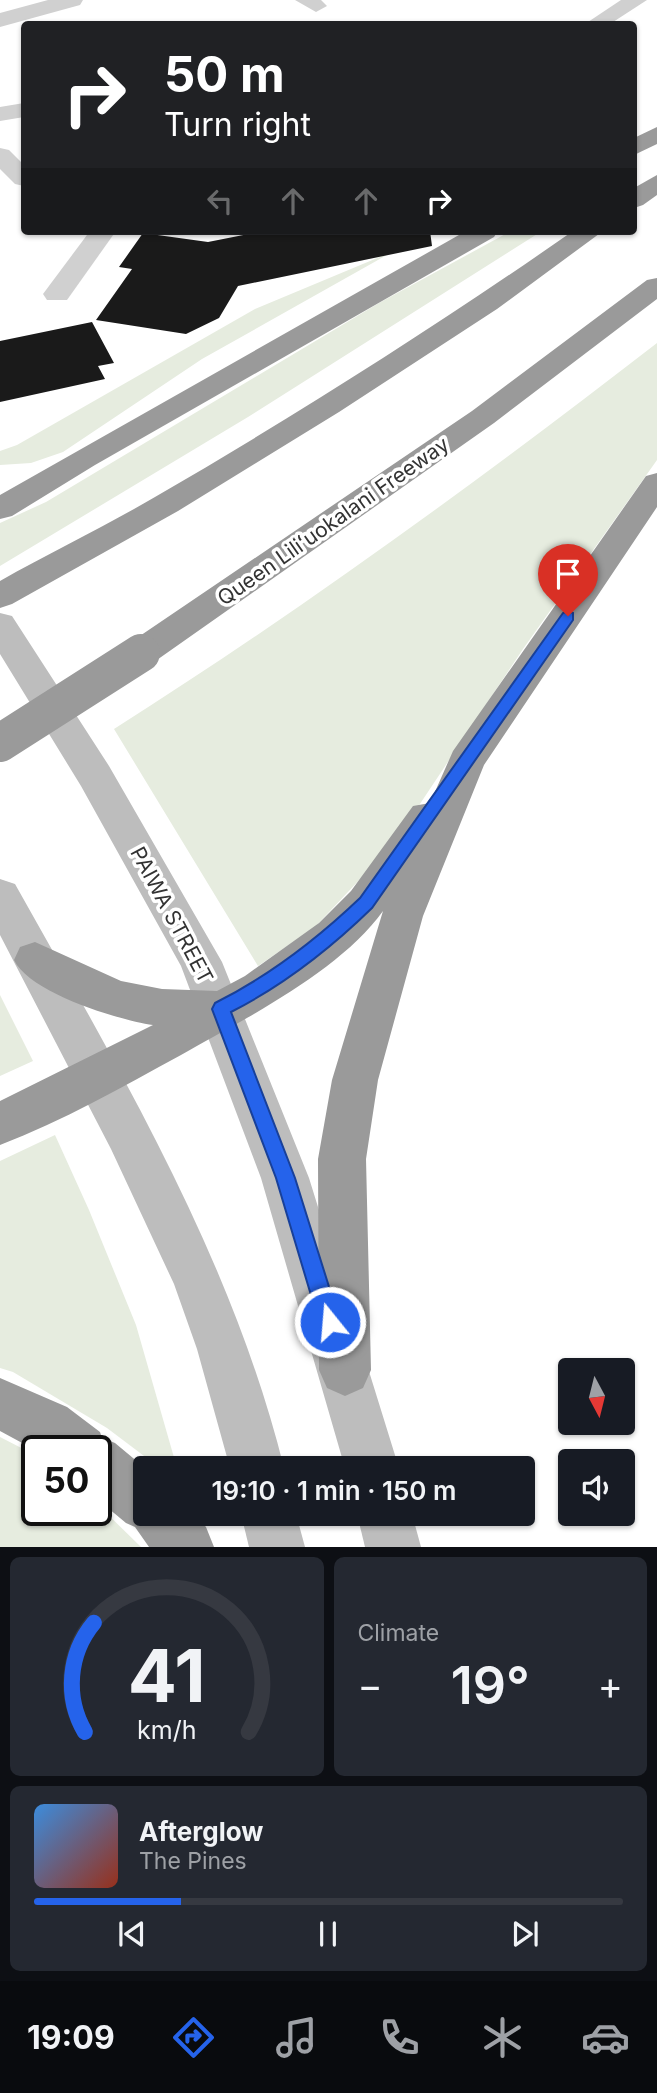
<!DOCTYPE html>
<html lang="en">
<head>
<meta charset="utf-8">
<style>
  body { margin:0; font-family:Inter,sans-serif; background:#242831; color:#f1f3f6; height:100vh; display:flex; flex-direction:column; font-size:26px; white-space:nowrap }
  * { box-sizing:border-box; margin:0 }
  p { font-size:23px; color:#9ea1a6 }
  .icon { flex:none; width:38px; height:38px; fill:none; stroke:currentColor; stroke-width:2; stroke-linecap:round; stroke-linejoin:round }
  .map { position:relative; height:1547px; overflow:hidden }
  .drawer { display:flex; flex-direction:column; gap:10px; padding:10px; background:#0d0f14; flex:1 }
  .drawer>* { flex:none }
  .hud { position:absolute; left:21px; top:21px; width:616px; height:214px; border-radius:7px; box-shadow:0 2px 5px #0004; background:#202124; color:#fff; overflow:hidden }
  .needle { width:46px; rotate:173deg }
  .controls { position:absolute; left:558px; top:1358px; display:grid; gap:14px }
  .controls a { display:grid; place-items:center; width:77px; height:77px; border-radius:7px; background:#171b24; box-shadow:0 2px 5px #0004; font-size:35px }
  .speed { position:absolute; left:21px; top:1435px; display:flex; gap:14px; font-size:35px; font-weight:700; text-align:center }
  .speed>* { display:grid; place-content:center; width:91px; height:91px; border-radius:50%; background:#171b24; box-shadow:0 2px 5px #0004; line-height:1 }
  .speed .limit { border:4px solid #111; border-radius:10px; background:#fff; color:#111 }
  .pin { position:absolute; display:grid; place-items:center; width:60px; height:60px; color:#fff; margin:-72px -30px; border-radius:50% 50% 50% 0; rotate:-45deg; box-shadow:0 0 7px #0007 }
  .pin .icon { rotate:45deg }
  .me { position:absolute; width:77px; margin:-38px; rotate:343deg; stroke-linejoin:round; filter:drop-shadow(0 0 5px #0008) }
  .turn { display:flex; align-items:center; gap:24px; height:147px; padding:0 28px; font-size:32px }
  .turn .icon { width:91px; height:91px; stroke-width:2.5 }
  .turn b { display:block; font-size:49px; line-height:60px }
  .lanes { display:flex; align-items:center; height:66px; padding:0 28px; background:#0003; justify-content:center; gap:35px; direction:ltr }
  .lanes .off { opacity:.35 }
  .big { font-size:52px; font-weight:600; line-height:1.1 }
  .drawer .card { flex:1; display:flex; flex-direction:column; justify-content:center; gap:10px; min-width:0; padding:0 24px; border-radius:10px; background:#242831 }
  .drawer .dial { align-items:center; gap:0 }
  .dial svg { height:182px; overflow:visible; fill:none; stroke:#363941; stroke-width:7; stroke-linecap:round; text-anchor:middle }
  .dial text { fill:#f1f3f6; stroke:none }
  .song { display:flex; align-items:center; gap:21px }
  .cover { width:84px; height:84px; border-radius:10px; background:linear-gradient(135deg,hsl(210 70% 55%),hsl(10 70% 35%)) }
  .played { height:7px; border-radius:4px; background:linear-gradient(90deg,#2563eb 25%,#363941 25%) }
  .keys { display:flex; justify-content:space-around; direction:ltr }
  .heat { display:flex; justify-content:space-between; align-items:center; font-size:38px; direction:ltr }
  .drawer .tiles { flex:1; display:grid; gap:10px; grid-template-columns:1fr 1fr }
  .card:last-child { grid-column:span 2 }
  .trip { position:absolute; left:133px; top:1456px; width:402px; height:70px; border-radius:7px; background:#171b24; box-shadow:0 2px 5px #0004; font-weight:600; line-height:70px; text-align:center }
  .menu { display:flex; height:112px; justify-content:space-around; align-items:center; background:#090b0e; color:#9ea1a6 }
  .menu .icon { width:49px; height:49px }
  .menu .current { color:#2563eb }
  .menu b { font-size:32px; color:#f1f3f6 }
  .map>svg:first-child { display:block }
  .green { fill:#e6ecdf }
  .building { fill:#1a1a1a }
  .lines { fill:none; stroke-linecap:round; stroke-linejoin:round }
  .minor { fill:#d0d0d0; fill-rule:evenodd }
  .secondary { fill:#bdbdbd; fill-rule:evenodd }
  .motorway { fill:#9a9a9a; fill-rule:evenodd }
  .motorway-bridge { stroke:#9a9a9a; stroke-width:38 }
  .route { fill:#2563eb; stroke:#184099; stroke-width:2 }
  .labels { text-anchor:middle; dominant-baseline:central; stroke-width:7; stroke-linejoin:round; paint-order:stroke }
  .street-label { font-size:21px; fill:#333; stroke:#fff }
</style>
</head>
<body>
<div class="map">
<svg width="657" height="1547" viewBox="0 0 657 1547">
  <rect width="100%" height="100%" fill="#fff"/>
  <!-- green -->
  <g class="green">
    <polygon points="511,231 542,231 248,417 0,566 0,523 46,502 379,303"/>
    <polygon points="394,251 202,359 63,452 31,463 0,465 0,451 17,445 255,309"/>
    <path d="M657,343V460L523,649L394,843L315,927L258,966L114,729C302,610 481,479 657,343Z"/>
    <polygon points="0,995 33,1061 0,1076"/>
    <polygon points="55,1135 89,1210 136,1325 177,1468 160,1468 107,1428 13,1372 0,1368 0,1161"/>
    <polygon points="0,1437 37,1456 37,1510 96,1510 96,1503 141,1547 0,1547"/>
  </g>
  <!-- building -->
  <g class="building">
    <polygon points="264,231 430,231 432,246 238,286 219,318 186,334 96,320 132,269 119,267 143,233 208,242"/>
    <polygon points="92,322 114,363 98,366 105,379 0,402 0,341"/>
  </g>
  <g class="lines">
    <!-- minor -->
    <g class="minor">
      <polygon points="48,0 83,0 80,5 0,27 0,13"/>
      <polygon points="295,0 321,0 327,6 316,12"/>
      <polygon points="621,0 647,0 610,24 585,24"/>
      <polygon points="24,103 24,117 0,121 0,107"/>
      <polygon points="0,148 9,150 24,165 24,186 15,184 0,169"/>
      <polygon points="90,231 116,231 67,300 47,300 43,294"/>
    </g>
    <!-- secondary -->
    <g class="secondary">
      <polygon points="0,613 12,616 109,766 222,962 309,1178 399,1468 345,1468 261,1178 181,966 81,786 0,654"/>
      <path d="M0,879L15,884C120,1071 232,1258 284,1468H230L197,1349L174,1284L111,1149L0,935Z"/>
      <polygon points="241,1514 296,1514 305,1547 249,1547"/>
      <polygon points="357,1514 412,1514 421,1547 365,1547"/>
    </g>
    <!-- motorway -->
    <g class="motorway">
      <polygon points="657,127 657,144 634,155 634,138"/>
      <polygon points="657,175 657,195 643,205 634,208 634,188"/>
      <polygon points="466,231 498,231 494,237 95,465 12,516 0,519 0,495"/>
      <path d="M573,231H603L497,309L339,412L178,511L12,604L0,608V581C51,552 104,527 155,497C298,414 437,326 573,231Z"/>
      <polygon points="657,278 657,299 494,423 154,662 141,666 128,662 123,653 128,644 472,411 647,280"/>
      <path d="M657,473V507L484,765L423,916L378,1080L366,1159L371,1370L363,1388L345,1396L327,1388L319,1370L318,1159L332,1080L383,911C339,972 246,1018 181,1055C122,1087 63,1121 0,1145V1101L153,1025C118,1020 30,993 14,960L20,947L35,942L121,981L162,989L217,991L245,976L319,923L351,891L413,806L430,803L453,751L646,476Z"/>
      <polygon points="0,1378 67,1407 100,1432 102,1438 115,1443 145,1468 145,1514 194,1514 206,1527 214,1547 149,1547 135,1527 126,1523 96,1498 96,1451 37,1451 0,1431"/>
    </g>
    <!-- motorway-bridge -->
    <polyline class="motorway-bridge" points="0,743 141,653"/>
  </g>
  <!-- route -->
  <path class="route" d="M568,611L573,613V620L372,908C330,949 284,985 231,1012L295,1178L340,1322L337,1329L330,1332L322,1329L319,1322L276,1178L212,1009L215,1003C269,976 316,940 360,898L563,613Z"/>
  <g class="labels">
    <!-- street labels -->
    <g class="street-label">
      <text transform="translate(333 521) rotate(-35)">Queen Liliʻuokalani Freeway</text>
      <text transform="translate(172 915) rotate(62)">PAIWA STREET</text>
    </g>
  </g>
</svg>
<div class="controls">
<a><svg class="needle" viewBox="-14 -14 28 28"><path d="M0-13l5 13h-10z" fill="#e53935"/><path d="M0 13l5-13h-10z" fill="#9ea1a6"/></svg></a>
<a><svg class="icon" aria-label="sound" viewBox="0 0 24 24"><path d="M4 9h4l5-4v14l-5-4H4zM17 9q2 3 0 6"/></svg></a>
</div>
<div class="speed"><div class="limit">50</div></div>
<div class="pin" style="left:568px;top:616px;background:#d93025"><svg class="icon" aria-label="arrive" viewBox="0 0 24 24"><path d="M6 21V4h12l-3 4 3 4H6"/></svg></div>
<svg class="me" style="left:330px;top:1322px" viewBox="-20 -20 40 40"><circle r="17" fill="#2563eb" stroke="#fff" stroke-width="3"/><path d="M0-11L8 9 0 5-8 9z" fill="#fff"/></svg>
<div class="trip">19:10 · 1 min · 150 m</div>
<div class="hud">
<div class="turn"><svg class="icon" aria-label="right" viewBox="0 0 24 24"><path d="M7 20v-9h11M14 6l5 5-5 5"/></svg><div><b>50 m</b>Turn right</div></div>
<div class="lanes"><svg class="icon off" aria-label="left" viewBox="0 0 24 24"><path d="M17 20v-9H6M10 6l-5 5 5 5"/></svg><svg class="icon off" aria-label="ahead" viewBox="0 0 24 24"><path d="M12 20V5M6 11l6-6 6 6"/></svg><svg class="icon off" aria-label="ahead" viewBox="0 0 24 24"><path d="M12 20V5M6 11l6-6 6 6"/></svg><svg class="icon" aria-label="right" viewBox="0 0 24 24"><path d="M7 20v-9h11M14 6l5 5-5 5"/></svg></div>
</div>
</div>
<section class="drawer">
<div class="tiles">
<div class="card dial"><svg viewBox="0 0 100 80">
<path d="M14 69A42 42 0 1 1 86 69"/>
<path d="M14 69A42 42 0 0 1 18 21" stroke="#2563eb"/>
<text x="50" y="56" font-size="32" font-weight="700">41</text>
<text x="50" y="72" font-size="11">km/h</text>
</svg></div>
<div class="card"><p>Climate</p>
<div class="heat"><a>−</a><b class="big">19°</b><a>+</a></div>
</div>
<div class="card">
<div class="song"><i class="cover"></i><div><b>Afterglow</b><p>The Pines</p></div></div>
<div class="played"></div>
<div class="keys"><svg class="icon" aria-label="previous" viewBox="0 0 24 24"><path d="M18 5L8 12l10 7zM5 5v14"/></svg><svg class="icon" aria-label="pause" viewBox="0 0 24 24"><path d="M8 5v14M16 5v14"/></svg><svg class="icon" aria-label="next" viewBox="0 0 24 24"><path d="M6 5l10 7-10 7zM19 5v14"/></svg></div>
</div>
</div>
</section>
<nav class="menu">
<b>19:09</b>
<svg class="icon current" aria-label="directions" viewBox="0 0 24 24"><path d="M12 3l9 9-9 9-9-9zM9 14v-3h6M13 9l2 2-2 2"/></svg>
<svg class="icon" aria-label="music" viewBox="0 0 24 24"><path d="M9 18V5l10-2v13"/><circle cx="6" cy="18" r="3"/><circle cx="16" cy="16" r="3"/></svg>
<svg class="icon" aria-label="phone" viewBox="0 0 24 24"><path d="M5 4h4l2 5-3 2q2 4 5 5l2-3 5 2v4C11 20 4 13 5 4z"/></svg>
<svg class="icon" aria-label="climate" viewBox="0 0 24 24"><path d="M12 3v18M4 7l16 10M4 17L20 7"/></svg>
<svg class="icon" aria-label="car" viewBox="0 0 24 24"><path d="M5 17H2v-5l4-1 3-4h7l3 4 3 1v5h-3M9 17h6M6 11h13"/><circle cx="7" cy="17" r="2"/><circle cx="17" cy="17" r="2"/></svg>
</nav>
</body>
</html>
